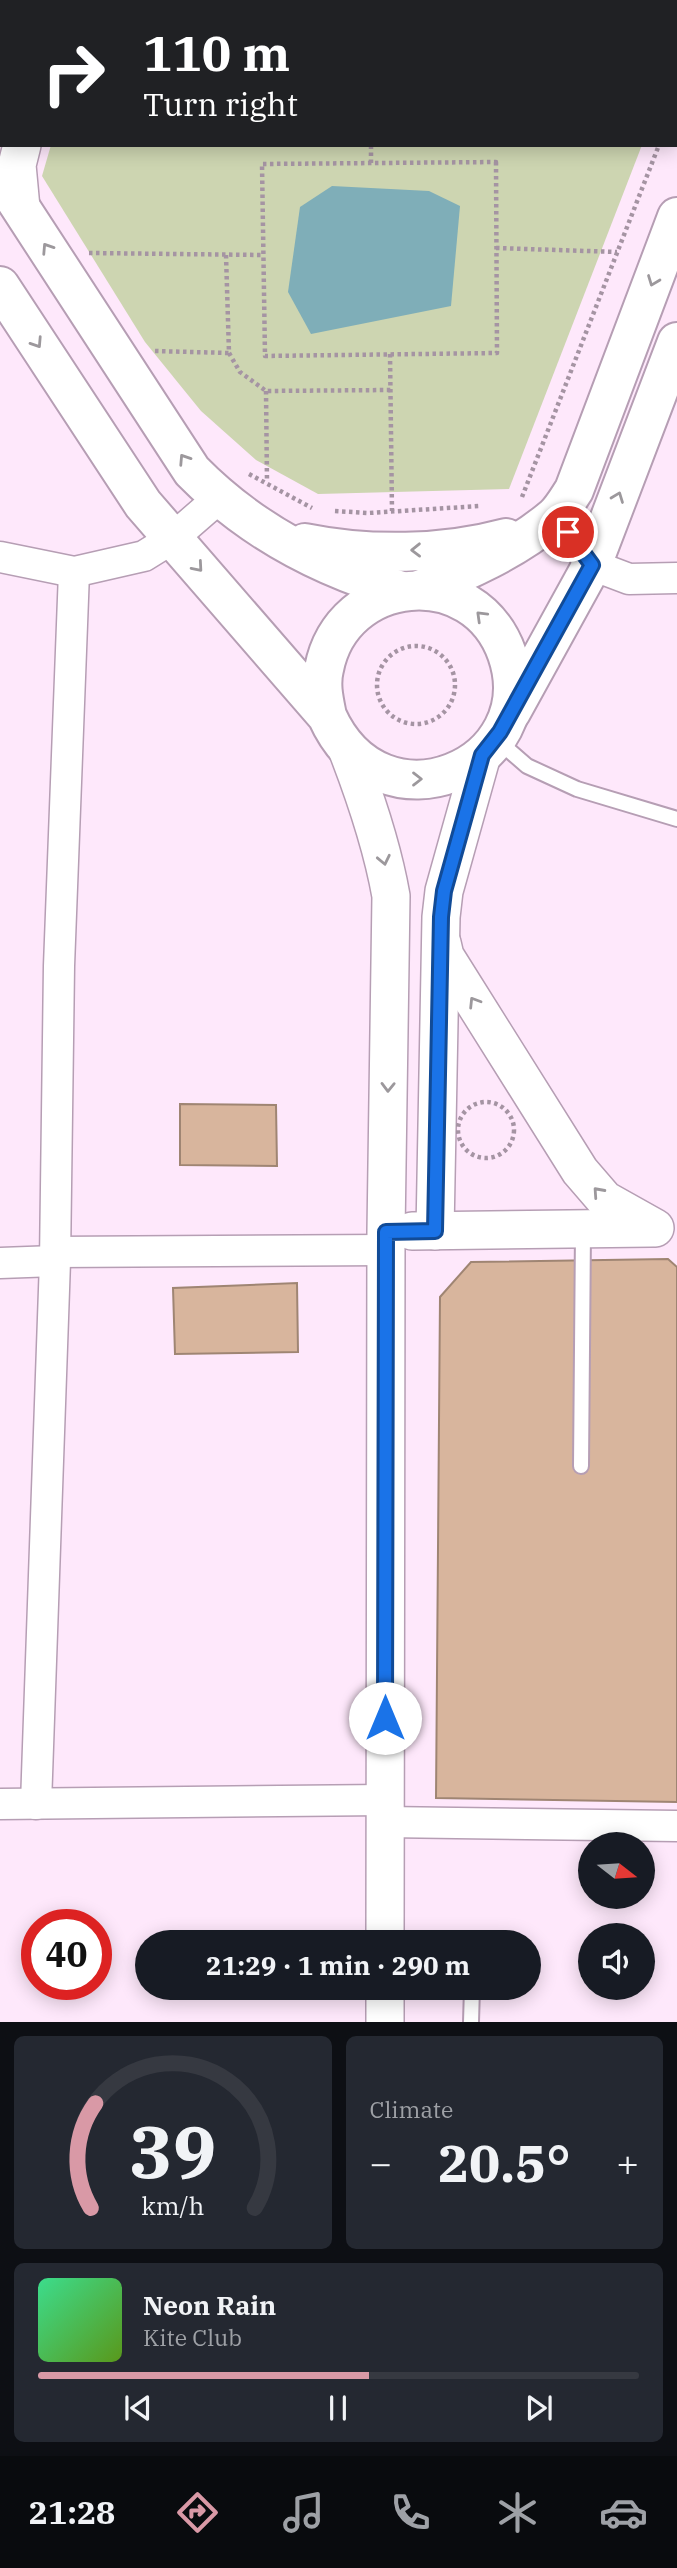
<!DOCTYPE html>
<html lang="en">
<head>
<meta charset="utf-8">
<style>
  body { margin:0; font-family:"IBM Plex Serif",serif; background:#242831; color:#f1f3f6; height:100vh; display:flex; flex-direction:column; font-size:26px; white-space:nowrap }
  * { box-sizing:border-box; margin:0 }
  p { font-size:23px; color:#9ea1a6 }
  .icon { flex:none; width:38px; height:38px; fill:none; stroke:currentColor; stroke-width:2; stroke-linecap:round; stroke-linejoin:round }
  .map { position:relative; height:2022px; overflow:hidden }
  .panel { display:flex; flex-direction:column; gap:14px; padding:14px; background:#0d0f14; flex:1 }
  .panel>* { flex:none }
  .guide { position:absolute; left:0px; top:0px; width:677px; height:147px; box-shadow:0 4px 18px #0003; background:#202124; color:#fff; overflow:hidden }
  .needle { width:46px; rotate:107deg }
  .tools { position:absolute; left:578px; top:1832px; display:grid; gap:14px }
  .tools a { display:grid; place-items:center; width:77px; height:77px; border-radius:50%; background:#171b24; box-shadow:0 4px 18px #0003; font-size:35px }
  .speed { position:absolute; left:21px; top:1909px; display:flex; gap:14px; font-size:35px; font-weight:700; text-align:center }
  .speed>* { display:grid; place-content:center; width:91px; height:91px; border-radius:50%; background:#171b24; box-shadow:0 4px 18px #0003; line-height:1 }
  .speed .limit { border:10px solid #d22; background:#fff; color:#111 }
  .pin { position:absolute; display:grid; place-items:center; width:60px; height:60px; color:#fff; margin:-30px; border:4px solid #fff; border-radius:50%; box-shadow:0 2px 7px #0007 }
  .me { position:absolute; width:77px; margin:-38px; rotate:0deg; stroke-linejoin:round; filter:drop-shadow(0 0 5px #0008) }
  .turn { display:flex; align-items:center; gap:24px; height:147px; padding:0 28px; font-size:32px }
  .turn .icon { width:91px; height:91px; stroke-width:2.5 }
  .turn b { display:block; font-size:49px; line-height:60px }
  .big { font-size:52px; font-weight:700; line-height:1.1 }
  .panel .tile { flex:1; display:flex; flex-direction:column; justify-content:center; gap:10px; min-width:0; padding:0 24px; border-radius:10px; background:#242831 }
  .panel .dial { align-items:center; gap:0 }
  .dial svg { height:182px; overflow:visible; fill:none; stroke:#363941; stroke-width:7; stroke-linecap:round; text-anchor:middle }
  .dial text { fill:#f1f3f6; stroke:none }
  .song { display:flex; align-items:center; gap:21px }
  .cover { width:84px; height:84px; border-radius:10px; background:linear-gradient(135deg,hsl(150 70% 55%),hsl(90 70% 35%)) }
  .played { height:7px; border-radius:4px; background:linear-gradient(90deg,#d999a6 55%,#363941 55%) }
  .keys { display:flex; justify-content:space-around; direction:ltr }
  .heat { display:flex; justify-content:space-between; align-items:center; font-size:38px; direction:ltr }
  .panel .tiles { flex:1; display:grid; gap:14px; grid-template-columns:1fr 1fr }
  .tile:last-child { grid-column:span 2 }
  .trip { position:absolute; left:135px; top:1930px; width:406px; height:70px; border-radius:35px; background:#171b24; box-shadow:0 4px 18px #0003; font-weight:700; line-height:70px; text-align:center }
  .tabs { display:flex; height:112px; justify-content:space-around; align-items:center; background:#090b0e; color:#9ea1a6 }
  .tabs .icon { width:49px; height:49px }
  .tabs .selected { color:#d999a6 }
  .tabs b { font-size:32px; color:#f1f3f6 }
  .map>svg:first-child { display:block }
  .green { fill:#cdd5b1 }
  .water { fill:#7faeb8 }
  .building { fill:#d8b59d; stroke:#9f8573; stroke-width:2 }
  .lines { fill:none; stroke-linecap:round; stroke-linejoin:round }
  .service-casing { stroke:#b69eb4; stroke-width:18 }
  .minor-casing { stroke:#b69eb4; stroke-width:33 }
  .tertiary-casing { stroke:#b69eb4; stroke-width:40 }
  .secondary-casing { stroke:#b69eb4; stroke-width:42 }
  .path { stroke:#a594a3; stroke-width:4.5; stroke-dasharray:3.5 3.5; stroke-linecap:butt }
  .service { stroke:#fff; stroke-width:14 }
  .minor { stroke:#fff; stroke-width:30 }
  .tertiary { stroke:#fff; stroke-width:37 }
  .secondary { stroke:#fff; stroke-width:38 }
  .oneway { stroke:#9c989c }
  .route-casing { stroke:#114b97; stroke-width:18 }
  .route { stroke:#1a73e8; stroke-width:12 }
</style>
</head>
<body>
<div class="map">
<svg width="677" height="2022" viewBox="0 0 677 2022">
  <rect width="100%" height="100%" fill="#fee8fb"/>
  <!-- green -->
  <polygon class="green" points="51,145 642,145 509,489 318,494 256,460 201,411 145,342 42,176"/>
  <!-- water -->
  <polygon class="water" points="332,186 429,191 460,206 451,306 311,334 288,292 300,207"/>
  <!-- building -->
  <g class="building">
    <polygon points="180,1104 276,1105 277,1166 180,1165"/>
    <polygon points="668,1259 677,1267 677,1802 436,1798 440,1297 471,1262"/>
    <polygon points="297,1283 298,1352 175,1354 173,1288"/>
  </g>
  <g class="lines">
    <!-- service casing -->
    <g class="service-casing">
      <g id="service">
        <polyline points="391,0 391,2"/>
        <polyline points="496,739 527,766 577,789 677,819"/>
        <polyline points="581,1466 583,1231"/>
        <polyline points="471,2022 472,1988"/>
      </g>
    </g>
    <!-- minor casing -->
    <g class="minor-casing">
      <g id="minor">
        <polyline points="26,0 26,2"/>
        <polyline points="556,516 592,565 629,579 677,578"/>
        <polyline points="0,557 74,572 144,556 173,538 219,498"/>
        <polyline points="55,1252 387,1250"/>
        <polyline points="0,1263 55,1261"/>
        <polyline points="0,1804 385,1800"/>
        <polyline points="36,1804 55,1261 59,966 74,572"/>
        <polyline points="385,1822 677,1826"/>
      </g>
    </g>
    <!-- tertiary casing -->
    <g class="tertiary-casing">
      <g id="tertiary">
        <polyline points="676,34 677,34"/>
        <polyline points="0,39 2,39"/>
        <polyline points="21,208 17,165 22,145"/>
        <path d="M347,749C366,798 382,845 391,896L386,1232L385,1942"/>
        <polyline points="442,943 445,956 580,1171 605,1200 655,1228"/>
        <polyline points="412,1231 651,1228"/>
        <polyline points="435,1231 441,917 444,891 482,755"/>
        <polyline points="385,1988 385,2022"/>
      </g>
    </g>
    <!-- secondary casing -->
    <g class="secondary-casing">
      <g id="secondary">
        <path d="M0,176L192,471C251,531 321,568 402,591"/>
        <path d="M0,286L143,504L327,716C382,838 546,766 507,654C474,561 342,574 324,669C320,685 324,701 327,716"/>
        <path d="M305,543C369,556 443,555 506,538"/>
        <path d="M419,590C466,572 515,550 554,517C562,510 568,499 574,490L677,217"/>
        <polyline points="511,712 592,565 677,342"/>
      </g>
    </g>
    <!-- path -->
    <g class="path">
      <polyline points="676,104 677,100"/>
      <polygon points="496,162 497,353 265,356 262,164"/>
      <polyline points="371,163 371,145"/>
      <polyline points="496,248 617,252"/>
      <polyline points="89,253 263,255"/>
      <polyline points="226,255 229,353 240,372 266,391 391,390"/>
      <polyline points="155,351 229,353"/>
      <polyline points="390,354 392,511"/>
      <polyline points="266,391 267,482"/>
      <polyline points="249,474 312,508"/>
      <polyline points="522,497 659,145"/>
      <polyline points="335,511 368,513 480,506"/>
      <circle cx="416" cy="685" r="39"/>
      <circle cx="486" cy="1130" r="28"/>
    </g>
    <!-- service -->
    <use href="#service" class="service"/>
    <!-- minor -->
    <use href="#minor" class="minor"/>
    <!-- tertiary -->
    <use href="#tertiary" class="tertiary"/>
    <!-- secondary -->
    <use href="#secondary" class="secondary"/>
  </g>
  <!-- one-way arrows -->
  <defs><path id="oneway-chevron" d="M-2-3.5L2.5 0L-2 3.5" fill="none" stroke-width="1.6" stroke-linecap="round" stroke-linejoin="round" transform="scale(1.75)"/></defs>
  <g class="oneway">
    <use href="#oneway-chevron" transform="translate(47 248) rotate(-123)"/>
    <use href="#oneway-chevron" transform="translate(653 281) rotate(111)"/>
    <use href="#oneway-chevron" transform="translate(37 343) rotate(57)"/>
    <use href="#oneway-chevron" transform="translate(184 459) rotate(-123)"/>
    <use href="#oneway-chevron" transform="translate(618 497) rotate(-69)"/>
    <use href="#oneway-chevron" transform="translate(416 550) rotate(179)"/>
    <use href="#oneway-chevron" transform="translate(198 567) rotate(49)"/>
    <use href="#oneway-chevron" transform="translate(481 616) rotate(-136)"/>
    <use href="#oneway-chevron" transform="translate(417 779)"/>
    <use href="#oneway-chevron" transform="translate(384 860) rotate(78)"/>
    <use href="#oneway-chevron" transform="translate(474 1002) rotate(-122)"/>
    <use href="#oneway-chevron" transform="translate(388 1087) rotate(91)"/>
    <use href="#oneway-chevron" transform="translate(598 1192) rotate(-132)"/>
  </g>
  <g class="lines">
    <!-- route casing -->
    <g class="route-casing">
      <polyline id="route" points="385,1718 386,1232 435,1231 441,917 444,891 482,755 500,732 592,565 568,532"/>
    </g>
    <!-- route -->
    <use href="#route" class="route"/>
  </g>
</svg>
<div class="tools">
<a><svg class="needle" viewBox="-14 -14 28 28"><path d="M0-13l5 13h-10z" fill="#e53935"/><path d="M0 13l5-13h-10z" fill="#9ea1a6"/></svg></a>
<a><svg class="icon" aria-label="sound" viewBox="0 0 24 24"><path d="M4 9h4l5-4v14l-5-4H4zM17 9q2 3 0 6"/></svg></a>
</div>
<div class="speed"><div class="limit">40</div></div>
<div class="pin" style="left:568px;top:532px;background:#d93025"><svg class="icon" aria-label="arrive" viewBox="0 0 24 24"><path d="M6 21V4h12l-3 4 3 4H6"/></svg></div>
<svg class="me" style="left:385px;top:1718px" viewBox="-20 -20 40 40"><circle r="19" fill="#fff"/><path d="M0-13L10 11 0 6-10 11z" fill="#1a73e8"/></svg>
<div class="trip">21:29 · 1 min · 290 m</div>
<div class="guide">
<div class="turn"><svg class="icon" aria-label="right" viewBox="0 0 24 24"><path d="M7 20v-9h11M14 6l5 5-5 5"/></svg><div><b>110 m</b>Turn right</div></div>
</div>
</div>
<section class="panel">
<div class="tiles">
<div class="tile dial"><svg viewBox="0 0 100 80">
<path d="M14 69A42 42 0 1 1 86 69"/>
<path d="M14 69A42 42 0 0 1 16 23" stroke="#d999a6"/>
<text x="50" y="56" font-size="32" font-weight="700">39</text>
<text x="50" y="72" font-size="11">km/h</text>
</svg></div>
<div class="tile"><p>Climate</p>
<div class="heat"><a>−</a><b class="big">20.5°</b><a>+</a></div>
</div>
<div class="tile">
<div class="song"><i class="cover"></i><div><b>Neon Rain</b><p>Kite Club</p></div></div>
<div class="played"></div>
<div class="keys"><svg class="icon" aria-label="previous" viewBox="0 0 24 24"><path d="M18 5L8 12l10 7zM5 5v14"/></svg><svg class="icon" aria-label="pause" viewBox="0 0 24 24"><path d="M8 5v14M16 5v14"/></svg><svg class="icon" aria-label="next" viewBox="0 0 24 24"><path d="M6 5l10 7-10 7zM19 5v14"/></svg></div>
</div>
</div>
</section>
<nav class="tabs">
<b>21:28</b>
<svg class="icon selected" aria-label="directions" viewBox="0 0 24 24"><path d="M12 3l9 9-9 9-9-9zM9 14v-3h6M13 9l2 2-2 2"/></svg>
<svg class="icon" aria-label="music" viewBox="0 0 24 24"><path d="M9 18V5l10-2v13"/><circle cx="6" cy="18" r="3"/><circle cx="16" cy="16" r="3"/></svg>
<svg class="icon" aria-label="phone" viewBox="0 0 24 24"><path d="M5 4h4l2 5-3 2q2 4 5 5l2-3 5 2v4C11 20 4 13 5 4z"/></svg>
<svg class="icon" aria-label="climate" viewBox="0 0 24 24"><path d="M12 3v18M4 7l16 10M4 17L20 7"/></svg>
<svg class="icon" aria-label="car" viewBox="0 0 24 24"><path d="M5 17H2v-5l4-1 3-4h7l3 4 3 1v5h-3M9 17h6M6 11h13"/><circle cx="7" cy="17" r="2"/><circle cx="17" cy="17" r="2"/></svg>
</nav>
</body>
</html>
